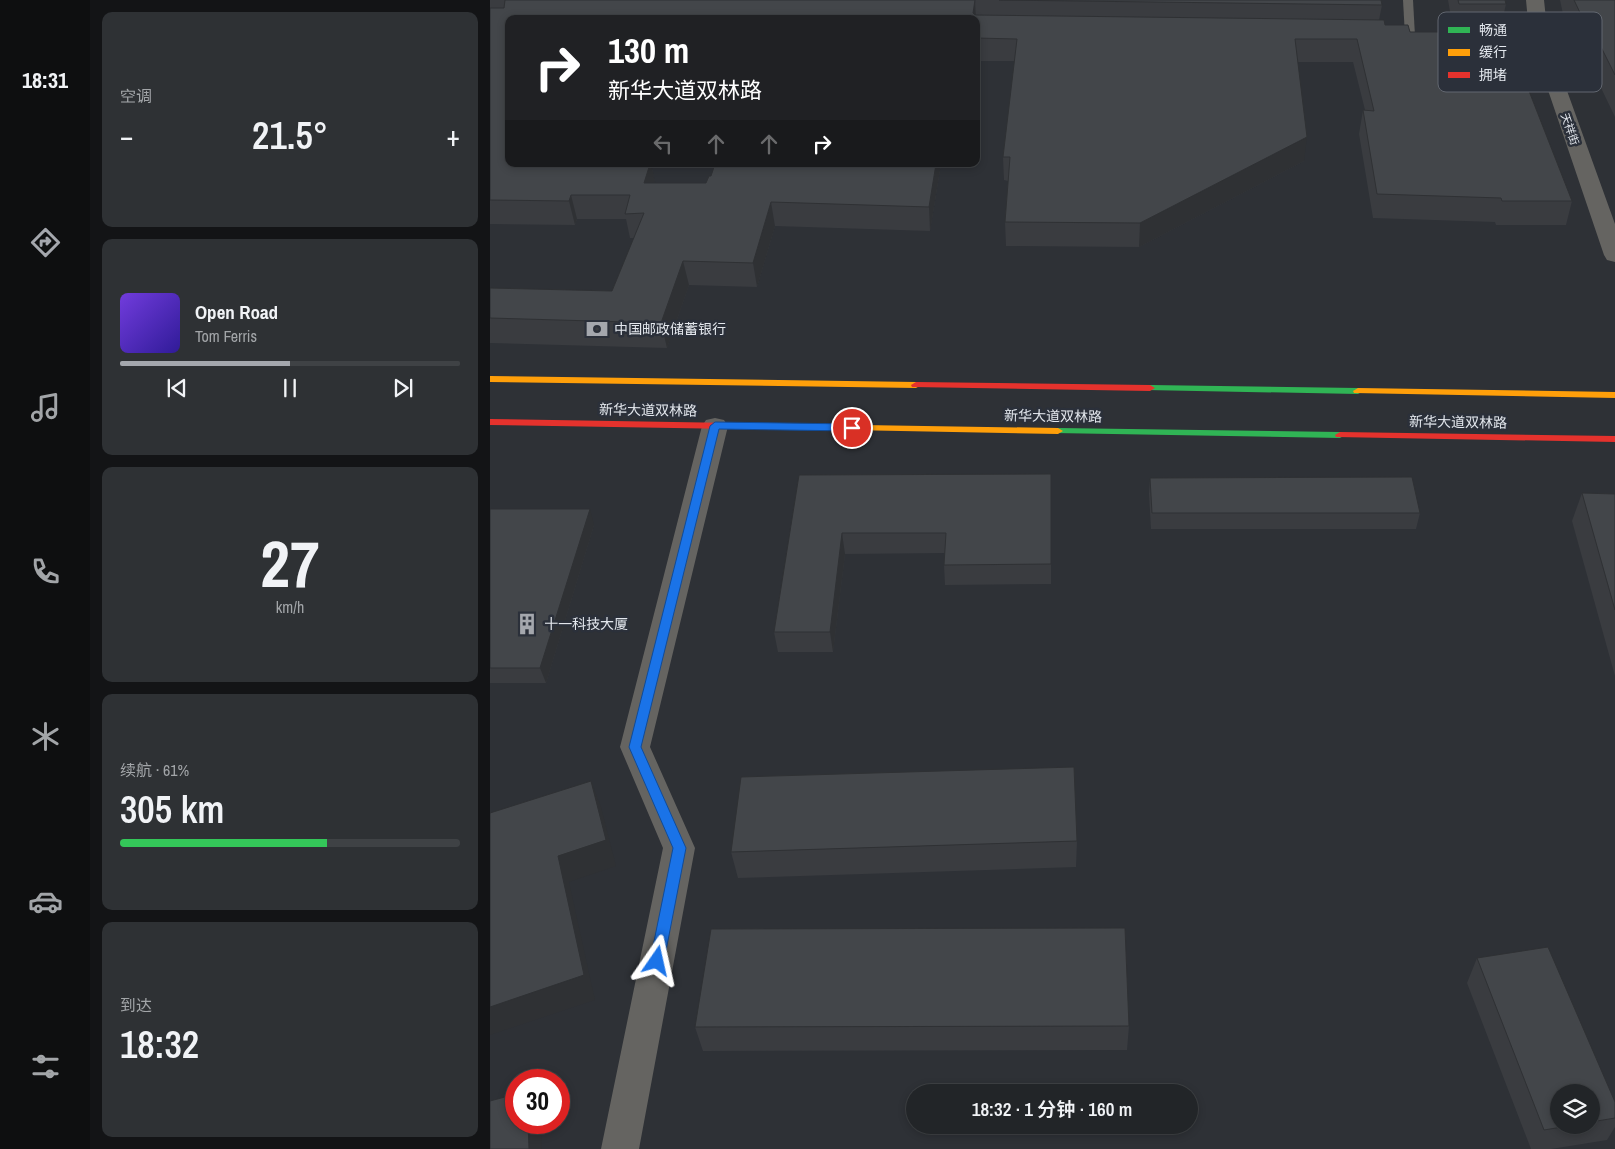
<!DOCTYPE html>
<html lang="zh">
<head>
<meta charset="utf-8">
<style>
  body { margin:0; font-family:"Archivo Narrow","Noto Sans SC",sans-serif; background:#2e3134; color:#f1f3f6; height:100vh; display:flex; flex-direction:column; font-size:19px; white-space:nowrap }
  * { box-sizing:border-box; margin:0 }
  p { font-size:16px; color:#a2a5a8 }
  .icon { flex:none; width:28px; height:28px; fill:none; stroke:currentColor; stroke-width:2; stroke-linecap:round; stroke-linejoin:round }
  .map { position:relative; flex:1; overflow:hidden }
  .drawer { display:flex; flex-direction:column; gap:12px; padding:12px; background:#131416; width:400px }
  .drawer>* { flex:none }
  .top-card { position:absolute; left:15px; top:15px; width:475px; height:152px; border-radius:10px; box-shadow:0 2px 8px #0003,0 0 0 1px #3f4245; background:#202124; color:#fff; overflow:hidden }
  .buttons { position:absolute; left:1060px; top:1084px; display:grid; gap:10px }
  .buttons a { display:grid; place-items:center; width:50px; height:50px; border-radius:50%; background:#222528; box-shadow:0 2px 8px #0003,0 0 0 1px #3f4245; font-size:25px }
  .speed { position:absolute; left:15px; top:1069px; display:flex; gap:10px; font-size:25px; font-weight:700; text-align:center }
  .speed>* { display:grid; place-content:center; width:65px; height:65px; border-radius:50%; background:#222528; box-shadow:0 2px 8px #0003,0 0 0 1px #3f4245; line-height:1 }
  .speed .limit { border:8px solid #d22; background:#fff; color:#111 }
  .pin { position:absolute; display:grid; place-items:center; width:42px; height:42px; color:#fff; margin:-21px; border:2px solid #fff; border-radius:50%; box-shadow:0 1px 5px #0007 }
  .me { position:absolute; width:55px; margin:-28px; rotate:11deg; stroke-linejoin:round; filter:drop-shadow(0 0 4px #0008) }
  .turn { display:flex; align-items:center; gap:18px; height:105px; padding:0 20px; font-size:22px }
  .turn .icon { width:65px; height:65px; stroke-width:2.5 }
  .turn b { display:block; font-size:35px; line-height:42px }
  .lanes { display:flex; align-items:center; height:48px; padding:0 20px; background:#0003; justify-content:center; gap:25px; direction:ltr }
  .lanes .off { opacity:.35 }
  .big { font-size:38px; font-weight:600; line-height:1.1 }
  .drawer .widget { flex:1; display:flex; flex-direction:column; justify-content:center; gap:8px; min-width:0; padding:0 18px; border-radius:10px; background:#2e3134 }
  .drawer .dial { align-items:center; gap:0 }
  .dial b { font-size:65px; line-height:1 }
  .song { display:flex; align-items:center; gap:15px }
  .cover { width:60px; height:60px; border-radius:8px; background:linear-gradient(135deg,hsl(260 70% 55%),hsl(250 70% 35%)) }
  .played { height:5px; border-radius:2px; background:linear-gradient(90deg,#a4a7ad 50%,#3f4245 50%) }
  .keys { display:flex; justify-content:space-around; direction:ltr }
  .heat { display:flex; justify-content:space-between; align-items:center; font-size:28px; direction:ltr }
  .charge { height:8px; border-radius:4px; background:linear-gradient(90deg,#34c759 61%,#3f4245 0) }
  .trip { position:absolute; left:416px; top:1084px; width:292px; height:50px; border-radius:25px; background:#222528; box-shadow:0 2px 8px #0003,0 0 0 1px #3f4245; font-weight:600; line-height:50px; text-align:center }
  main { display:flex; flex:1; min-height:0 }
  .menu { display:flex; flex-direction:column; width:90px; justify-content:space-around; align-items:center; background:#0e0f10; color:#a2a5a8 }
  .menu .icon { width:35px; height:35px }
  .menu .selected { color:#a4a7ad }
  .menu b { font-size:22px; color:#f1f3f6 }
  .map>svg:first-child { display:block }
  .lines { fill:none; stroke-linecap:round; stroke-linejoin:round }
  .lane { fill:#656461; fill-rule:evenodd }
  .street { fill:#656461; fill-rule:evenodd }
  .fast { fill:#30b455; fill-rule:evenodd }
  .slow { fill:#ff9f0a; fill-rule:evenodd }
  .jam { fill:#e5322d; fill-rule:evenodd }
  .wall { fill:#3a3c40; fill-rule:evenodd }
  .shaded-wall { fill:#2f3134 }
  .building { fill:#43464a; stroke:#2f3134 }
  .route { fill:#1a73e8; stroke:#114b97 }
  .labels { text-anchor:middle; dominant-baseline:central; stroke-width:5; stroke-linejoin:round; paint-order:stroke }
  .far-street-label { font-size:11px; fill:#e3e7ed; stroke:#2b303a }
  .poi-label { font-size:14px; fill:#e3e7ed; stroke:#2b303a; text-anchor:start }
  .street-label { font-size:14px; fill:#e3e7ed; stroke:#2b303a }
  .key { fill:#2b303a; stroke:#626770; stroke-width:1 }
  .key-label { font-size:14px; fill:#e3e7ed }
</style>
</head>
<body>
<main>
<nav class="menu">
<b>18:31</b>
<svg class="icon selected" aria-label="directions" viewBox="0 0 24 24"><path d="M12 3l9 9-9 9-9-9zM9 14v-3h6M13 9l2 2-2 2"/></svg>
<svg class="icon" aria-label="music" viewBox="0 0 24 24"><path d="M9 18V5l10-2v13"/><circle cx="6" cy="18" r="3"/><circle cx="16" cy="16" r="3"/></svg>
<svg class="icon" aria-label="phone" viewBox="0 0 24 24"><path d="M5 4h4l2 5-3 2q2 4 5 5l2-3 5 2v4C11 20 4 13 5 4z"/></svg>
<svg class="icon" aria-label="climate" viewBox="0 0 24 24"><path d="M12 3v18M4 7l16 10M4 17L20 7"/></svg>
<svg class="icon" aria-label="car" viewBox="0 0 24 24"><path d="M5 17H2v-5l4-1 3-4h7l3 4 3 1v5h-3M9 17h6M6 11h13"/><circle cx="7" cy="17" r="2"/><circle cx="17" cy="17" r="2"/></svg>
<svg class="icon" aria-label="filters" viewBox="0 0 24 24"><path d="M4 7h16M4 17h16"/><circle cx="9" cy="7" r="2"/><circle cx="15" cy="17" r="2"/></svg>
</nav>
<section class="drawer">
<div class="widget"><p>空调</p>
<div class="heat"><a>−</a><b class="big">21.5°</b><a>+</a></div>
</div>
<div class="widget">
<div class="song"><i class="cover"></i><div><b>Open Road</b><p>Tom Ferris</p></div></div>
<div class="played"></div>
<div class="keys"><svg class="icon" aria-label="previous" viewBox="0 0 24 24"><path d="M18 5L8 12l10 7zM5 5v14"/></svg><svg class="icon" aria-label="pause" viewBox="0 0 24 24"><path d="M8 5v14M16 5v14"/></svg><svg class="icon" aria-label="next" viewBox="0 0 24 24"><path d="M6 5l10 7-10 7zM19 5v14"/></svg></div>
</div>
<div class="widget dial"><b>27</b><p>km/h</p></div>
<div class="widget"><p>续航 · 61%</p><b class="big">305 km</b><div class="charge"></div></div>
<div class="widget"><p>到达</p><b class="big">18:32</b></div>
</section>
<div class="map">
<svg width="1125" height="1149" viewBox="0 0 1125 1149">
  <rect width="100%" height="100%" fill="#2e3136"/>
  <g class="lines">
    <!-- lane -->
    <polygon class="lane" points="913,0 923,0 925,36 920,39 915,36"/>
    <!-- street -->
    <g class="street">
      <polygon points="1036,0 1054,0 1058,38 1125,224 1125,262 1117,260 1114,255 1042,43 980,43 973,41 971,37 973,33 980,31 1039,32"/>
      <polygon points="225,418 234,420 238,426 160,747 205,848 149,1149 111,1149 173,848 130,747 212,426 216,420"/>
    </g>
    <!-- fast -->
    <g class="fast">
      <polygon points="660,385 868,388 873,391 868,394 656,390 655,388"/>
      <polygon points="568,428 850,432 855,435 850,438 564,433 563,431"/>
    </g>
    <!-- slow -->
    <g class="slow">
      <polygon points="0,376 426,382 431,385 426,388 0,382"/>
      <polygon points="868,388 1125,392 1125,398 864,393 863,391"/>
      <polygon points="310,424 568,428 573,431 568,434 306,429 305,427 306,425"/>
    </g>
    <!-- jam -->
    <g class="jam">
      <polygon points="426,382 660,385 665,388 660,391 422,387 421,385"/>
      <polygon points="0,419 310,424 315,427 310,430 0,425"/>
      <polygon points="850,432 1125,436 1125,442 846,437 845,435"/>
    </g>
  </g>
  <!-- wall -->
  <g class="wall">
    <polygon points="0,0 891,0 892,5 889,20 895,25 920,32 969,32 969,29 963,29 958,0 1015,0 1016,4 1012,22 1082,201 1076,225 1006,225 1005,222 883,218 869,134 873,110 875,110 863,62 807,62 814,161 649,247 516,246 515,222 518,181 514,180 513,157 525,61 486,61 486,19 19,19 19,164 161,164 165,183 216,183 221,176 225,164 451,164 440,231 285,226 267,287 199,285 177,348 0,343 0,288 122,291 144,238 140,238 136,219 87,219 85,225 0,224"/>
    <polygon points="1070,0 1125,0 1125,117 1090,44 1086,44 1073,14"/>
    <polygon points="561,474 561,584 455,585 454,565 455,553 355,554 343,652 288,652 284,632 309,475"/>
    <polygon points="660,478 930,513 926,529 661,529 659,494"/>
    <polygon points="1092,493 1125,494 1125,676 1082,521"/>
    <polygon points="0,509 104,525 56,683 0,683"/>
    <polygon points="587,841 586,867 248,878 241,852"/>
    <path d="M987,958L1125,1102V1127L1117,1140L1061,1149H1041L977,983ZM1101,1092V1125H1069Z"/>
    <polygon points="639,1026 637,1050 213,1051 205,1027"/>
  </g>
  <!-- shaded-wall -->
  <g class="shaded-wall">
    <polygon points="485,0 486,19 483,13"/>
    <polygon points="817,137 814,161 649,247 650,223"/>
    <polygon points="160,164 161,164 166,186 154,183"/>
    <polygon points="446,164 451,164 440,231 439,207"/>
    <polygon points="81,195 87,219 85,225 79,201"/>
    <polygon points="281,202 285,226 267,287 263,263"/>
    <polygon points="193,261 199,285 177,348 171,323"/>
    <polygon points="100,509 104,525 56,683 50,668"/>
    <polygon points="352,533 355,554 343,652 340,632"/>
    <polygon points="101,781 111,807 126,866 79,882 105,1000 0,1035 0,1007 68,856"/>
    <polygon points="38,1122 50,1122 52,1149 39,1149"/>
  </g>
  <!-- building -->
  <g class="building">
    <polygon points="15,0 485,0 483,13 485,15 894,20 895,25 918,25 920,32 973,32 971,21 1012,22 1082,201 1012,201 1011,198 887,194 873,110 884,111 867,39 805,39 817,137 650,223 515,222 520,157 513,157 527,39 486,38 486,19 19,19 19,164 160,164 154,183 216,183 219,176 221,176 225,164 446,164 439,207 281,202 263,263 193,261 171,323 0,318 0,288 122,291 154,213 135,214 140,195 81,195 79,201 0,200 0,8 14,8"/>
    <polygon points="509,0 891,0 892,5"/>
    <polygon points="968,0 1015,0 1016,4 969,4"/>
    <polygon points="1084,0 1125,0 1125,75 1097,19 1093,19"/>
    <polygon points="561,474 561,564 454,565 456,533 352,533 340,632 284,632 309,475"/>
    <polygon points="922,477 930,513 662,513 660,478"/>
    <polygon points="1092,493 1125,494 1125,610"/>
    <polygon points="0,509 100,509 50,668 0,668"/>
    <polygon points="584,767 587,841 241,852 251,777"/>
    <polygon points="101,781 116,840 68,856 94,975 0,1007 0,813"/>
    <polygon points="635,928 639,1026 205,1027 221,929"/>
    <polygon points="1058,947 1125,1102 1125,1118 1101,1122 1101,1092 1069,1092 1069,1125 1084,1125 1054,1130 987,958"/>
    <polygon points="26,1094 26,1122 38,1122 39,1149 0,1149 0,1101"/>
  </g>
  <!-- route -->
  <polygon class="route" points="225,422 362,424 367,428 362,431 229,429 151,747 196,848 174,961 172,965 167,967 162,965 160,961 183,848 139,747 220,426"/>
  <!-- icons -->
  <defs>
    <g id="bank-bare" transform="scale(1.725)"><path d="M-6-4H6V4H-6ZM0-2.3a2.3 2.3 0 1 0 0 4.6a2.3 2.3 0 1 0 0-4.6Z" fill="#a4a7ad" stroke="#2b303a" stroke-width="2.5" paint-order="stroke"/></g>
    <g id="building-bare" transform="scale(1.725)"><path d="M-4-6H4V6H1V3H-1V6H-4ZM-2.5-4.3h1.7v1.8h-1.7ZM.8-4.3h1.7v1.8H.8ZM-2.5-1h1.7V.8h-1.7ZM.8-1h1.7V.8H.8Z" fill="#a4a7ad" stroke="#2b303a" stroke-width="2.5" paint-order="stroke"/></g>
  </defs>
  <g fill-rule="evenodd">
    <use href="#bank-bare" x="107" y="329"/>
    <use href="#building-bare" x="37" y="624"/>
  </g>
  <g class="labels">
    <!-- far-street labels -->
    <g class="far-street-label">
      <text transform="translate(1080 129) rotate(71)">天祥街</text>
    </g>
    <!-- poi labels -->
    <g class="poi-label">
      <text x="124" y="329">中国邮政储蓄银行</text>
      <text x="54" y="624">十一科技大厦</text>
    </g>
    <!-- street labels -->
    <g class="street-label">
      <text transform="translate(158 410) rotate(1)">新华大道双林路</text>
      <text transform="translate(563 416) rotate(1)">新华大道双林路</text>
      <text transform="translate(968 422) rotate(1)">新华大道双林路</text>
    </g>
  </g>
  <!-- legend -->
  <rect x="948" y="12" width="164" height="80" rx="8" class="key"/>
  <rect x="958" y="27" width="22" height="6" fill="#30b455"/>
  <rect x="958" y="49" width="22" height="7" fill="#ff9f0a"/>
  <rect x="958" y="72" width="22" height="6" fill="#e5322d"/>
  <g class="key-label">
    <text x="989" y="35">畅通</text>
    <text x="989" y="57">缓行</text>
    <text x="989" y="80">拥堵</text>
  </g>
</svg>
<div class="buttons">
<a><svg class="icon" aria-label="layers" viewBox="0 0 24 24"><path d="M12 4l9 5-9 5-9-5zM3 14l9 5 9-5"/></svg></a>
</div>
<div class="speed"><div class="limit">30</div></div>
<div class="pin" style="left:362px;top:428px;background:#d93025"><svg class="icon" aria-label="arrive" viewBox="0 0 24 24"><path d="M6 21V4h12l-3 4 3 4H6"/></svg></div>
<svg class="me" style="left:167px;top:961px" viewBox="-20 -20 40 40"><path d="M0-17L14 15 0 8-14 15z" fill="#1a73e8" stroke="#fff" stroke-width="4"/></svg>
<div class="trip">18:32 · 1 分钟 · 160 m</div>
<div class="top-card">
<div class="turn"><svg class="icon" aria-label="right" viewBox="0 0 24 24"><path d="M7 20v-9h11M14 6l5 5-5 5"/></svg><div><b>130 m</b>新华大道双林路</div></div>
<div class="lanes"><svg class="icon off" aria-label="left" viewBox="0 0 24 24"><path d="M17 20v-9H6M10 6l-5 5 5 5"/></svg><svg class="icon off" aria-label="ahead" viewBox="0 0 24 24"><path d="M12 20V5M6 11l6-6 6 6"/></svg><svg class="icon off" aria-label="ahead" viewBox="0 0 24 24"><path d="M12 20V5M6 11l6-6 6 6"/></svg><svg class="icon" aria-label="right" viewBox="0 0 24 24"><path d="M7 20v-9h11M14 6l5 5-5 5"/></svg></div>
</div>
</div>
</main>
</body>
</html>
